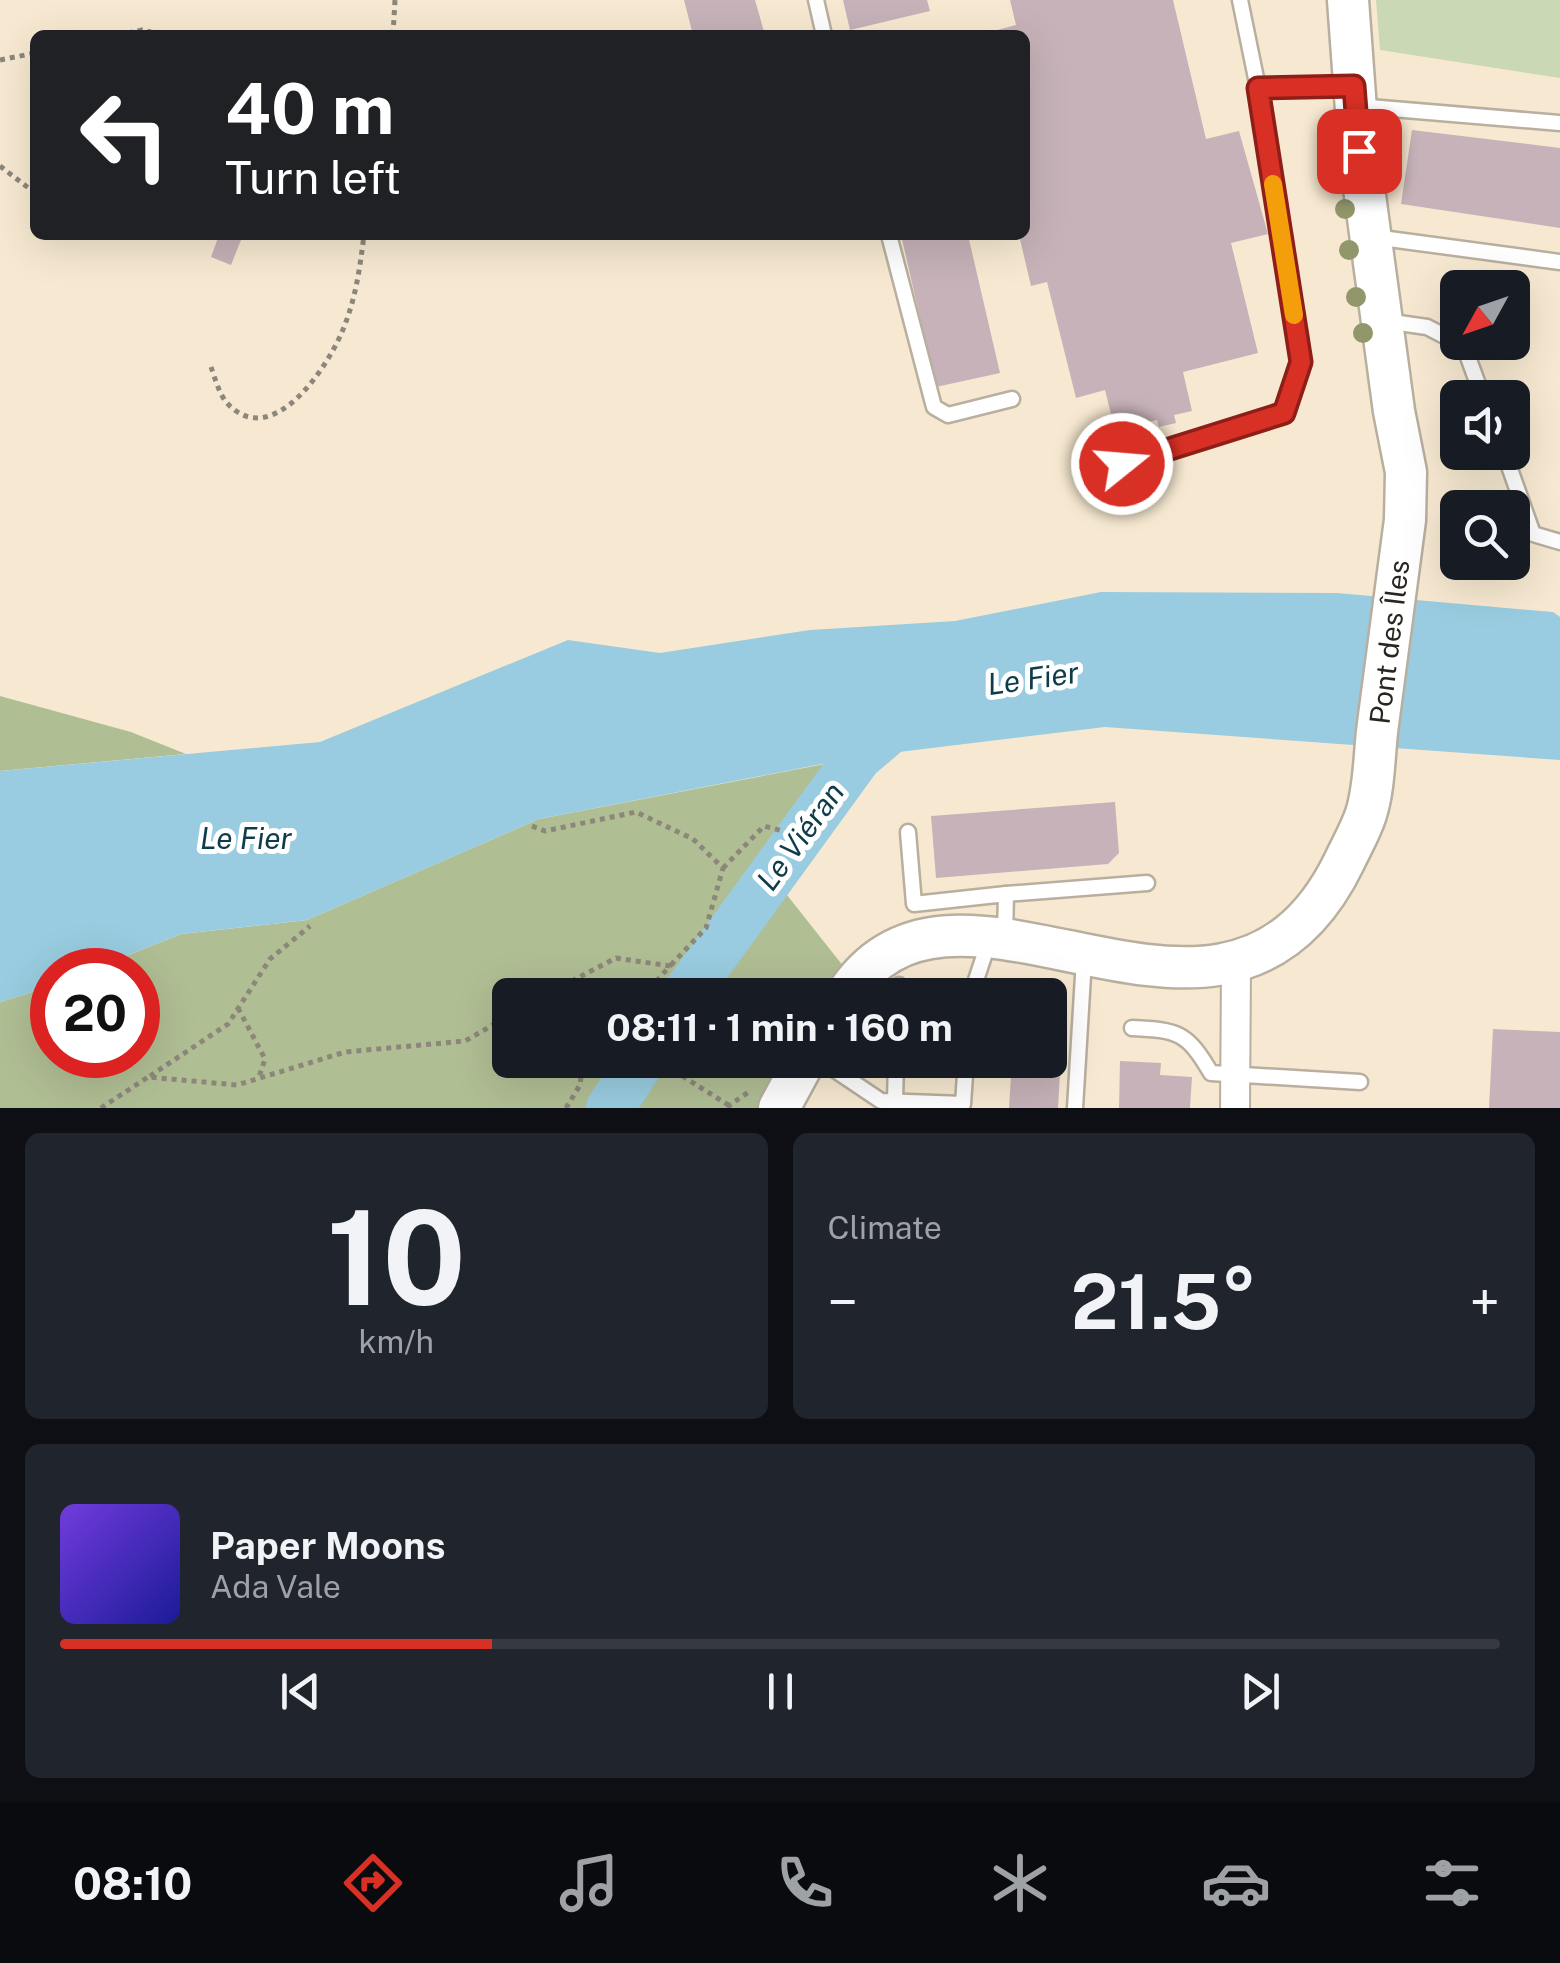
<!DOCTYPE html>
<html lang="en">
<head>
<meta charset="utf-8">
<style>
  body { margin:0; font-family:"Public Sans",sans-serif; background:#20242c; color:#f1f3f6; height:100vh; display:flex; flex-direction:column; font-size:38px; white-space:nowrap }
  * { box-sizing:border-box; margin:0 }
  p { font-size:32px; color:#9ea1a6 }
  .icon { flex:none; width:55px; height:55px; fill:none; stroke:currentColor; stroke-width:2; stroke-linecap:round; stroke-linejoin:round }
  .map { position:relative; height:1108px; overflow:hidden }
  .panel { display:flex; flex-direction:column; gap:25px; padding:25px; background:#0d0f14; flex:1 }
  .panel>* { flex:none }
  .banner { position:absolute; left:30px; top:30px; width:1000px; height:210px; border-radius:15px; box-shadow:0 10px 40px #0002; background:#202124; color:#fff; overflow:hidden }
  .needle { width:65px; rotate:230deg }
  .buttons { position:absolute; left:1440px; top:270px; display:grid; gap:20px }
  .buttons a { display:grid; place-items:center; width:90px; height:90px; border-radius:15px; background:#171b24; box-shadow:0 10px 40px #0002; font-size:50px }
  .speed { position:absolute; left:30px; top:948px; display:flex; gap:20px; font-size:50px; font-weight:700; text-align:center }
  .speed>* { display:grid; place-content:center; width:130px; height:130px; border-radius:50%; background:#171b24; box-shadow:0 10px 40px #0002; line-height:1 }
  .speed .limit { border:15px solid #d22; background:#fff; color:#111 }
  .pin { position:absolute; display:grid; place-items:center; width:85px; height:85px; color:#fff; margin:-42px; border-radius:20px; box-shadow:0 5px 15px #0006 }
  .me { position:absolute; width:110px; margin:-55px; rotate:73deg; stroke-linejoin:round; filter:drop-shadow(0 0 8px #0008) }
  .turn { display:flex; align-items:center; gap:35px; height:210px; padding:0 30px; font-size:45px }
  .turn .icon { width:130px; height:130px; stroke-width:2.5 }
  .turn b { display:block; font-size:70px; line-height:85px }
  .big { font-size:75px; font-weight:700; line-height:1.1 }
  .panel .tile { flex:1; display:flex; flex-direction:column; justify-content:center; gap:15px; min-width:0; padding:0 35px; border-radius:15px; background:#20242c }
  .panel .dial { align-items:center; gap:0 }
  .dial b { font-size:130px; line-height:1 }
  .song { display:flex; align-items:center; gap:30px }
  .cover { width:120px; height:120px; border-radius:15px; background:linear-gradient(135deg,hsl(260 70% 55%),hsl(240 70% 35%)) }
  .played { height:10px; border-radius:5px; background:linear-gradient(90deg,#d93025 30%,#363941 30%) }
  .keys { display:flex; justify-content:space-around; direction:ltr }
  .heat { display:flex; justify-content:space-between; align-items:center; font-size:55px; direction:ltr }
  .panel .tiles { flex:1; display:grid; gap:25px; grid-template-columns:1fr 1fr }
  .tile:last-child { grid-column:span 2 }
  .trip { position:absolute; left:492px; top:978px; width:575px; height:100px; border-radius:15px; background:#171b24; box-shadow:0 10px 40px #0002; font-weight:700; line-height:100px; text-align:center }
  .tab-bar { display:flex; height:160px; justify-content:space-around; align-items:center; background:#090b0e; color:#9ea1a6 }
  .tab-bar .icon { width:70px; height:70px }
  .tab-bar .selected { color:#d93025 }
  .tab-bar b { font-size:45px; color:#f1f3f6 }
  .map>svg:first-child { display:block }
  .built { fill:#f7e9d1; fill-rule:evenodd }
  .green { fill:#cbd8b5 }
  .forest { fill:#b0be94 }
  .water { fill:#99cce0 }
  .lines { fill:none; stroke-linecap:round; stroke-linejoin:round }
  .river { stroke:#99cce0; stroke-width:48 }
  .building { fill:#c6b2b8 }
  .lane-casing { stroke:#b8af9f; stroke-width:19 }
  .street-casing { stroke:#b8af9f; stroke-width:32 }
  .secondary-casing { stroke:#b8af9f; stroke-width:45 }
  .path { stroke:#8d867b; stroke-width:5; stroke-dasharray:5 5; stroke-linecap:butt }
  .lane { stroke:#fff; stroke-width:14 }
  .street { stroke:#fff; stroke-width:28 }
  .secondary { stroke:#fff; stroke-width:40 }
  .tree { fill:#92976b }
  .route-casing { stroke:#8d1f18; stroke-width:25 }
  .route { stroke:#d93025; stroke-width:18 }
  .slow { stroke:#f59e0b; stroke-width:18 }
  .labels { text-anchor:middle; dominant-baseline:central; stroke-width:10; stroke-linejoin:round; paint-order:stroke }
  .street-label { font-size:28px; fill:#292620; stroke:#fff }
  .water-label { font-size:30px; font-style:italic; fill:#0e3c4a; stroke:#fff }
</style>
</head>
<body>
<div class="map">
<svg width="1560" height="1108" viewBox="0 0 1560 1108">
  <rect width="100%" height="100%" fill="#fcf1e1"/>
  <!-- built -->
  <path class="built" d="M0,0H1560V1108H765L799,1060H1050V995H845L855,981L772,876L850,759L307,920L186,754L131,732L0,696ZM35,35H1025V235H35ZM1458,288H1512V342H1458ZM1458,398H1512V452H1458ZM1458,508H1512V562H1458Z"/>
  <!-- green -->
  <polygon class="green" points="1376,0 1560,0 1560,78 1380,50"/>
  <!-- forest -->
  <g class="forest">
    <polygon points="0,696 131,732 186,754 0,771"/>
    <polygon points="851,759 772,876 855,981 845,995 510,995 510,1060 799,1060 765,1108 0,1108 0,1002 52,986 52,1055 138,1055 138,970 91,970 181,934 307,920 539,819"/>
  </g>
  <!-- water -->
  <polygon class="water" points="1101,592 1337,593 1553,612 1560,617 1560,760 1105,727 858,757 539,819 307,920 181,934 91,970 52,970 52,986 0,1002 0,771 320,742 568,640 660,653 810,630 955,621"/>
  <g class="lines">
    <!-- river -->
    <g class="river">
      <polyline points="685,995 858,757 905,717"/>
      <polyline points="610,1108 642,1060"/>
    </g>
  </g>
  <!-- building -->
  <g class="building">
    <polygon points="684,0 755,0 765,35 693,35"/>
    <polygon points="843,0 927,0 930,11 850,30"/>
    <polygon points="1010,0 1173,0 1206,139 1239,131 1268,234 1231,243 1258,353 1183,372 1192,411 1174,415 1176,423 1159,427 1157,420 1115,430 1105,390 1076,398 1047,282 1031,286 1019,235 1025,235 1025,35 982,34 1016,25"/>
    <polygon points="1412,130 1560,148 1560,228 1401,204"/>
    <polygon points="219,235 243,235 231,265 211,257"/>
    <polygon points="901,235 968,235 1000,373 936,387"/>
    <polygon points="1115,802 1119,853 1108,864 936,878 931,816"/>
    <polygon points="1050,996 1058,997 1056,1038 1062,1039 1058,1108 1009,1108 1012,1060 1050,1060"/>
    <polygon points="1493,1029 1560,1032 1560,1108 1489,1108"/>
    <polygon points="1120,1061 1161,1063 1160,1075 1192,1077 1190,1108 1119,1108"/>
  </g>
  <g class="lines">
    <!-- lane casing -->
    <g class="lane-casing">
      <g id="lane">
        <polyline points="816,0 824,35"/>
        <polyline points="1240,0 1258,88 1349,86"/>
        <polyline points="1357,106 1560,123"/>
        <polyline points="889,235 934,407 948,415 1012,399"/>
        <polyline points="1374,237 1560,262"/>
        <polyline points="1385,321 1427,327 1464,346 1483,398"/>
        <polyline points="1504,452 1533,534 1560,542"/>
        <polyline points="1122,464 1284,413 1301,362 1258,88"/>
        <polyline points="908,832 914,904 1006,894 1005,936"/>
        <polyline points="1006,894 1147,883"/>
        <polyline points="898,995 899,985"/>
        <polyline points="971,995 988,944"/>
        <path d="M1132,1028C1178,1030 1187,1032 1211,1073L1360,1082"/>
        <polyline points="820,1060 881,1101 963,1104 966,1060"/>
        <polyline points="895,1102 896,1060"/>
        <polyline points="1075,1108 1084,959"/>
      </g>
    </g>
    <!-- street casing -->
    <g class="street-casing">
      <polyline id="street" points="1235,1108 1236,968"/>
    </g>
    <!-- secondary casing -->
    <g class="secondary-casing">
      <g id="secondary">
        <path d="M846,995C958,822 1224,1108 1344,862C1351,847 1361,830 1366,814C1375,786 1374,752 1378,724C1387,656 1396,588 1405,520L1406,472L1394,411L1359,151L1348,0"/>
        <polyline points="779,1108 805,1060"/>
      </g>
    </g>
    <!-- path -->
    <g class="path">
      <polyline points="118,35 142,30 163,35"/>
      <polyline points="393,35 395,0"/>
      <polyline points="0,60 35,53"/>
      <polyline points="0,166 35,193"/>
      <path d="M211,367C215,378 219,394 227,403C273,453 330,364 344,327C356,297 360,267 364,235"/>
      <polyline points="532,826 545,831 636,812 693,839 723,868 706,928 670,966"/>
      <polyline points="723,868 764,826 783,831"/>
      <polyline points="545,995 616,958 670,966 644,995"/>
      <polyline points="238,1008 265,1059 259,1077"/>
      <polyline points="657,1060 733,1108"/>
      <polyline points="150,1076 228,1024 270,959 310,926"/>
      <polyline points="727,1107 750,1091"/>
      <polyline points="101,1108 148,1077 237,1085 345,1052 465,1041 510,1015"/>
      <polyline points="566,1108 580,1085 583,1060"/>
    </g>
    <!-- lane -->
    <use href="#lane" class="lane"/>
    <!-- street -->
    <use href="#street" class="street"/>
    <!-- secondary -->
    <use href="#secondary" class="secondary"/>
  </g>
  <!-- trees -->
  <g class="tree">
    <circle cx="1336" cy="126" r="10"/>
    <circle cx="1341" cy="169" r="10"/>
    <circle cx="1345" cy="209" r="10"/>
    <circle cx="1349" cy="250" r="10"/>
    <circle cx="1356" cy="297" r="10"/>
    <circle cx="1363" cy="333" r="10"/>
  </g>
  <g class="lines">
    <!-- route casing -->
    <g class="route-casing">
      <polyline id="route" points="1122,464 1284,413 1301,362 1258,88 1354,86 1359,151"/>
    </g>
    <!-- route -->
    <use href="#route" class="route"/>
    <!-- slow -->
    <polyline class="slow" points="1273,184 1294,315"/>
  </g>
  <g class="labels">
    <!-- street labels -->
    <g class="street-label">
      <text transform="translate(1389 642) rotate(-83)">Pont des Îles</text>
    </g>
    <!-- water labels -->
    <g class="water-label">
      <text transform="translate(1033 678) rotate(-8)">Le Fier</text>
      <text transform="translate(800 836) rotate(-54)">Le Viéran</text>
      <text x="246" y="838">Le Fier</text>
    </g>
  </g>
</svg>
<div class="buttons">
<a><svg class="needle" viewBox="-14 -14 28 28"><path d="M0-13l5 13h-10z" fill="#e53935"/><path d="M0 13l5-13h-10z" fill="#9ea1a6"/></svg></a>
<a><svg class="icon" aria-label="sound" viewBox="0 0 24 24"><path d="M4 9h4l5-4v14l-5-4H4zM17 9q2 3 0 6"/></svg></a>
<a><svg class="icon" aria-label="search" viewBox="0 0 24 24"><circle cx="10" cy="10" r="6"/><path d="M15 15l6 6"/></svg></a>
</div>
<div class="speed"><div class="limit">20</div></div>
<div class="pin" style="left:1359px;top:151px;background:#d93025"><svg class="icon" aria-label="arrive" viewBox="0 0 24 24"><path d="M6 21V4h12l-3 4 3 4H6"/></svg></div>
<svg class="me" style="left:1122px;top:464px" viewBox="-20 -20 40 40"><circle r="17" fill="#d93025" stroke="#fff" stroke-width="3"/><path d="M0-11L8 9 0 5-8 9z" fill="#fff"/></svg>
<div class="trip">08:11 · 1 min · 160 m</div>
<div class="banner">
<div class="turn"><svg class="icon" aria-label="left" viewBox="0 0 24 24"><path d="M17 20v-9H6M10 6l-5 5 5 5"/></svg><div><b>40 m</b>Turn left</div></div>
</div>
</div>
<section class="panel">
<div class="tiles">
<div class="tile dial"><b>10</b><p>km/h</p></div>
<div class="tile"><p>Climate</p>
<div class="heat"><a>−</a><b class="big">21.5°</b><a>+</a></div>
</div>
<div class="tile">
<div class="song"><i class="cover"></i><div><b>Paper Moons</b><p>Ada Vale</p></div></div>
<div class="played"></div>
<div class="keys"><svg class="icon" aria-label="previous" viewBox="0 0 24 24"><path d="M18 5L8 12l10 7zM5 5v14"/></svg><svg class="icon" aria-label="pause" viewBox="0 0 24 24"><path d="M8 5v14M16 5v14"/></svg><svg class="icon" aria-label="next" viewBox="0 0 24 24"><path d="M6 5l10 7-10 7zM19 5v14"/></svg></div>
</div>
</div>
</section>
<nav class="tab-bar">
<b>08:10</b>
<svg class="icon selected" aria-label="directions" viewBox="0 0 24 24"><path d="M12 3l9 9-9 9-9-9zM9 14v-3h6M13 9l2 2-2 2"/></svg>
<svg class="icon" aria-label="music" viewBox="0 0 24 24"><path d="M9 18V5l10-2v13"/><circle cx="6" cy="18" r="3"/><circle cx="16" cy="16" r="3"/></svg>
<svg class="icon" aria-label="phone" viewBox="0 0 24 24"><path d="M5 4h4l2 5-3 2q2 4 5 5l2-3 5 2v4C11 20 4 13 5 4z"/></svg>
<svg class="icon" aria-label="climate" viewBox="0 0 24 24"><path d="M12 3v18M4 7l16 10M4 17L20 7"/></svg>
<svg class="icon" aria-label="car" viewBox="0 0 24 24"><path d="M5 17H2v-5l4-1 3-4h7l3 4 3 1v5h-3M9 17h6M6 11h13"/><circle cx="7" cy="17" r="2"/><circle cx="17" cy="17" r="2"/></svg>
<svg class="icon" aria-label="filters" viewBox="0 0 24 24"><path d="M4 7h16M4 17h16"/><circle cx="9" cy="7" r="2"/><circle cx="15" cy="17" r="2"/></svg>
</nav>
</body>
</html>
